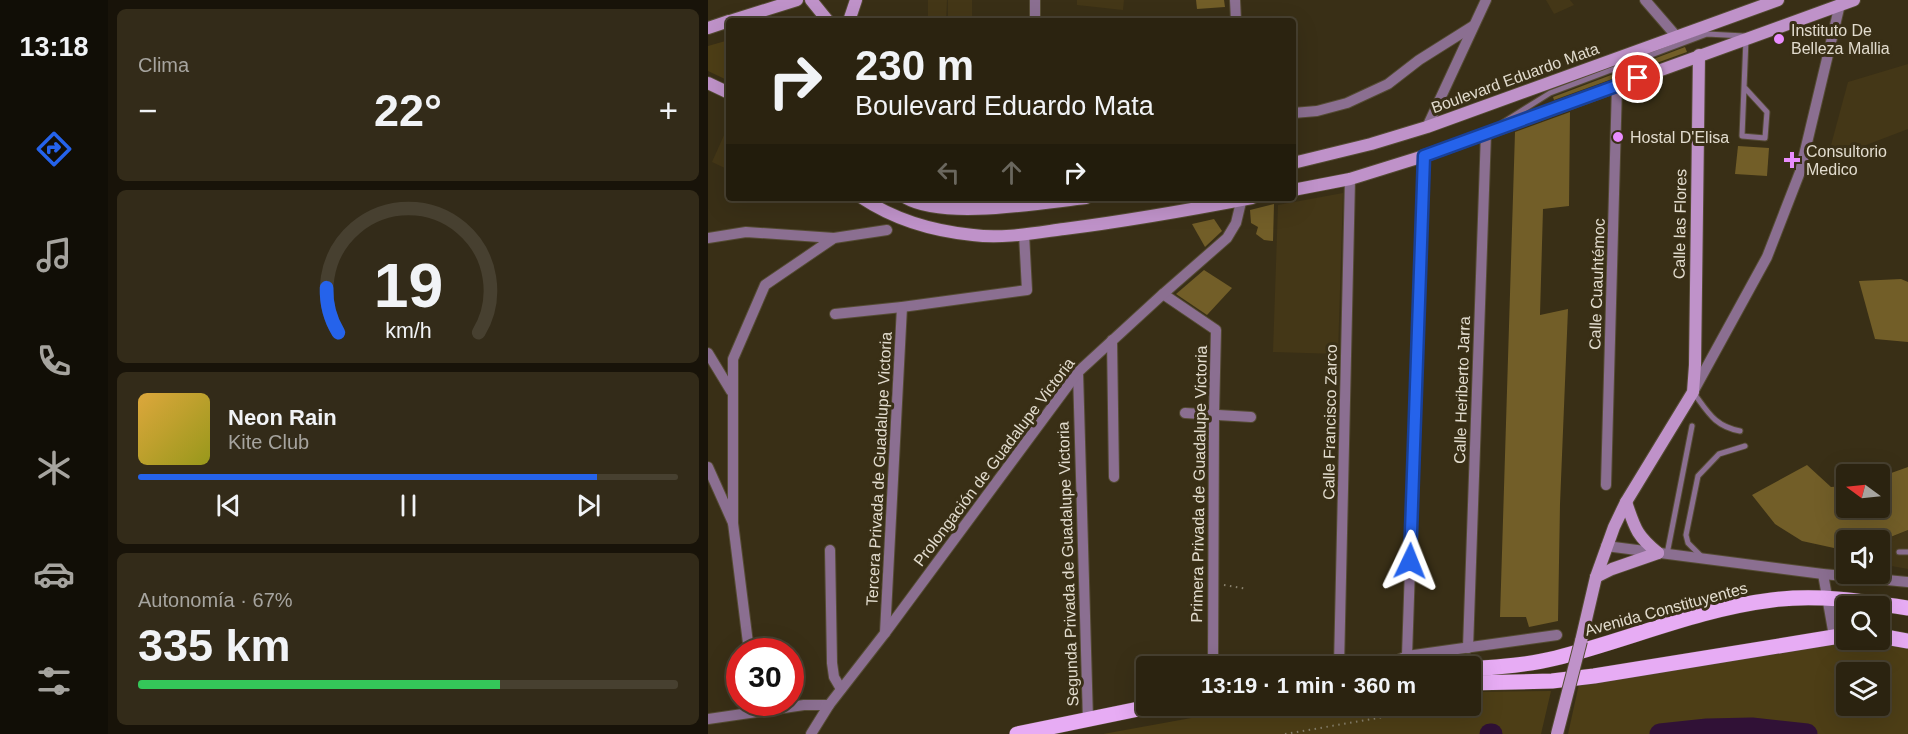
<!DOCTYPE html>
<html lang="es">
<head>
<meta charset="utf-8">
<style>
  body { margin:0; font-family:Helvetica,sans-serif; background:#332b19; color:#f1f3f6; height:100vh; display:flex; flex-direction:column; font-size:22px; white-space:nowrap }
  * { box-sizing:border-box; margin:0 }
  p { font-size:20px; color:#a6a49f }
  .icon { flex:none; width:33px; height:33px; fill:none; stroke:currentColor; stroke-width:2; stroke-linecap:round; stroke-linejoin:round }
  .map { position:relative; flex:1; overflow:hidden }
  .sheet { display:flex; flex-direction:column; gap:9px; padding:9px; background:#181309; width:600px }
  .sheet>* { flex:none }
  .guide { position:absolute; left:18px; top:18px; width:570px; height:183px; border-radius:6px; box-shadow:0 6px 24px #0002,0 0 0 2px #474030; background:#2b2310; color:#f1f3f6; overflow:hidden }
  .needle { width:39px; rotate:285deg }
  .controls { position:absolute; left:1128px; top:464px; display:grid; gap:12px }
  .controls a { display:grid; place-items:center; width:54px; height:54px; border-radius:6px; background:#2b2310; box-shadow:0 6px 24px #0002,0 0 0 2px #474030; font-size:30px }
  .speed { position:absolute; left:18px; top:638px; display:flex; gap:12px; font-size:30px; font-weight:700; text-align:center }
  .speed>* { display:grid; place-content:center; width:78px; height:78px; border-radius:50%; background:#2b2310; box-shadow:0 6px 24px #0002,0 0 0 2px #474030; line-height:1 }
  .speed .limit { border:9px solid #d22; background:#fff; color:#111 }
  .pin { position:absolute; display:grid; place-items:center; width:51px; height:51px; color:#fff; margin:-26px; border:3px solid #fff; border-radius:50%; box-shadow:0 2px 6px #0007 }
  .me { position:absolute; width:66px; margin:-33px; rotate:2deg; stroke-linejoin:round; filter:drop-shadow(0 0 4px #0008) }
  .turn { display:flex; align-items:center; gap:21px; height:126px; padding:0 30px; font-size:27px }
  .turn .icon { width:78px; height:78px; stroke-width:2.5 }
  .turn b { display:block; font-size:42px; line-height:51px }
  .lanes { display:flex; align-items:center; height:57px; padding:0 30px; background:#0003; justify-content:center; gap:30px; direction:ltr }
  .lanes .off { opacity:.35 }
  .big { font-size:45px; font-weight:600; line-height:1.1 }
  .sheet .card { flex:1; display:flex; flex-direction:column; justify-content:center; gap:9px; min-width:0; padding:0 21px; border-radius:9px; background:#332b19 }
  .sheet .dial { align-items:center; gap:0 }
  .dial svg { height:156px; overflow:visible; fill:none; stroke:#474030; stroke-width:7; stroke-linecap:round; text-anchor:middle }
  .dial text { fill:#f1f3f6; stroke:none }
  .song { display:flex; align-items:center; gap:18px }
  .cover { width:72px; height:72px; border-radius:9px; background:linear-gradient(135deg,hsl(40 70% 55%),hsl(60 70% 35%)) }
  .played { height:6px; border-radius:3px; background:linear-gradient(90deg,#2563eb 85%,#474030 85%) }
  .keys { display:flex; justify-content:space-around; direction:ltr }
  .heat { display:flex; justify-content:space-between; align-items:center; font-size:33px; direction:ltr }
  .charge { height:9px; border-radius:4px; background:linear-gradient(90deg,#34c759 67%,#474030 0) }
  .trip { position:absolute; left:428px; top:656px; width:345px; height:60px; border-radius:6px; background:#2b2310; box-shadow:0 6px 24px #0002,0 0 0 2px #474030; font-weight:600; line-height:60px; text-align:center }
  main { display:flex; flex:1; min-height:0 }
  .dock { display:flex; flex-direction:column; width:108px; justify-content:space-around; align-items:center; background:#110e06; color:#a6a49f }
  .dock .icon { width:42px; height:42px }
  .dock .active { color:#2563eb }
  .dock b { font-size:27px; color:#f1f3f6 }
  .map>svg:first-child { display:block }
  .built { fill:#443717 }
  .green { fill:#4d3e16; fill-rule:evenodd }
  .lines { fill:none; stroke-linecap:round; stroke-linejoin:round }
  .river { stroke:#301136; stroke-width:21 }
  .building { fill:#725e28 }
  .lane-casing { stroke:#544b33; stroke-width:7 }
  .street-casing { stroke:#544b33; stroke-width:12 }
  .secondary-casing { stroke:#544b33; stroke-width:14 }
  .primary-casing { stroke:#544b33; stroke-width:16 }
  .path { stroke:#88806c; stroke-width:2; stroke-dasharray:1.5 4.5; stroke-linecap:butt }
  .lane { stroke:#8b6f91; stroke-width:5 }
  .street { stroke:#8b6f91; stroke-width:10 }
  .secondary { stroke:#bf92c9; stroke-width:12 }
  .primary { stroke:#e7acf4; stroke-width:15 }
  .secondary-bridge-casing { stroke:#544b33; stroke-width:14; stroke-linecap:butt }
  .secondary-bridge { stroke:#bf92c9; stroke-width:12 }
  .route-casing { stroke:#184099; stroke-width:15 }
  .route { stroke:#2563eb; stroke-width:10 }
  .poi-dot { fill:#e98dfe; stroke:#392f16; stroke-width:2 }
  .labels { text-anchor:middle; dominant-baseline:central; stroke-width:6; stroke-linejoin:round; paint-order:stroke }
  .poi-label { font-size:16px; fill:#e2dcce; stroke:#392f16; text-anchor:start }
  .street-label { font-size:16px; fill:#e2dcce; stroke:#392f16 }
</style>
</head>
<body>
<main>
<nav class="dock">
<b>13:18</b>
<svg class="icon active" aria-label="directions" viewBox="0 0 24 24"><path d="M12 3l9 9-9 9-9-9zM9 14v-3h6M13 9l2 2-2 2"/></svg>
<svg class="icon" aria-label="music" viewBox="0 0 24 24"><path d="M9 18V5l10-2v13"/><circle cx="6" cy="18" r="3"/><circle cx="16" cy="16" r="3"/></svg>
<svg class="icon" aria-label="phone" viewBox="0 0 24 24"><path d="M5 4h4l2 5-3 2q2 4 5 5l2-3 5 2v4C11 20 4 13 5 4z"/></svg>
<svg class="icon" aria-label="climate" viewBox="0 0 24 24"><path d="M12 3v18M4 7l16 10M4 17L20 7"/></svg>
<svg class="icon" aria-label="car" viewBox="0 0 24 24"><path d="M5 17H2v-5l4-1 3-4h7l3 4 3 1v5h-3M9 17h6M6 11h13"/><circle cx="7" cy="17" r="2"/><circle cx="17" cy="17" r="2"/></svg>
<svg class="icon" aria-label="filters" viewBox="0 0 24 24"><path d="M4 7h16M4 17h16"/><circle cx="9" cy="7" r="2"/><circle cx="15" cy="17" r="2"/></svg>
</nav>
<section class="sheet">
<div class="card"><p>Clima</p>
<div class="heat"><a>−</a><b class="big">22°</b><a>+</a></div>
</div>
<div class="card dial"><svg viewBox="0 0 100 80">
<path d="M14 69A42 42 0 1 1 86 69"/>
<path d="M14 69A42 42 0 0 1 8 46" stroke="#2563eb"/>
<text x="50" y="56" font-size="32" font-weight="700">19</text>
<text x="50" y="72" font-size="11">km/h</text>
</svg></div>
<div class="card">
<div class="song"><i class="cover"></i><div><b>Neon Rain</b><p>Kite Club</p></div></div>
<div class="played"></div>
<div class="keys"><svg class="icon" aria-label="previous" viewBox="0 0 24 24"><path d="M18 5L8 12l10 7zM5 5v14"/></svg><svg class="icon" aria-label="pause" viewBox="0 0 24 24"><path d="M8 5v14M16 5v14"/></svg><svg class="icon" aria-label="next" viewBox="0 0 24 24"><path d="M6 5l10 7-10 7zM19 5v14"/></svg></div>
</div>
<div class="card"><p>Autonomía · 67%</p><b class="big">335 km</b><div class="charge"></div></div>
</section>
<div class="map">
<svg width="1200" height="734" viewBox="0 0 1200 734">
  <rect width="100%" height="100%" fill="#392f16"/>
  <!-- built -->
  <g class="built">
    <polygon points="220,0 239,0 238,21 220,21"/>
    <rect x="240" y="0" width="24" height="21"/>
    <polygon points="369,0 416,0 415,10 369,5"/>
    <polygon points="838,0 862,0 866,5 846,14"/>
    <polygon points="1200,64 1200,129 1119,160 1140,82"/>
    <polygon points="21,124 21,170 4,162"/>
    <polygon points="635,193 630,354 565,352 570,205"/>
    <polygon points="1200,530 1200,569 1172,564 1172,542"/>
  </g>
  <!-- green -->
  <g class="green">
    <polygon points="21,40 21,81 0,71 0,46"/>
    <path d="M1138,639H1172L1200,644V734H860L871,684ZM1138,672H1172V705H1138Z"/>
    <polygon points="843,691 833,734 395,734 555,705 762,705 762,692"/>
  </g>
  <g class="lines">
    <!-- river -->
    <g class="river">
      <polyline points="782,734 784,734"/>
      <polyline points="952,734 999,729 1044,728 1099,734"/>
    </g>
  </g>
  <!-- building -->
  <g class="building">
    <polygon points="488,0 516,0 517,7 489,9"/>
    <polygon points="977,47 979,52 846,100 845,97"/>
    <polygon points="862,112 861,206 835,209 832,315 860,309 852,504 850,621 821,627 818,617 792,617 807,132"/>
    <polygon points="1030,146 1061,148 1059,176 1027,174"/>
    <polygon points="566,204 565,241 556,240 548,234 550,227 543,223 542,210"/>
    <polygon points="506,219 514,231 497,247 484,224"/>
    <polygon points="496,270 524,288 499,315 468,294"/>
    <polygon points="1193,279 1200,282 1200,342 1167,339 1151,281"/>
    <polygon points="1099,465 1123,487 1138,486 1138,507 1172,507 1172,477 1200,467 1200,530 1175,540 1138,540 1138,547 1126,548 1094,541 1067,524 1044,495"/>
  </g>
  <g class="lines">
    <!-- lane casing -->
    <g class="lane-casing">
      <g id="lane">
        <polyline points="1037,88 1059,112 1057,138 1034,136 1038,39"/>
        <polyline points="794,123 842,93 999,34 1036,36"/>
        <path d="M985,392C1000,412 1006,426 1032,431"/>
        <polyline points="1191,552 1200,552"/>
        <polyline points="959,554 984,426"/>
        <polyline points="993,556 980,543 978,535 990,476 1011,454 1037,446"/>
      </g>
    </g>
    <!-- street casing -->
    <g class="street-casing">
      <g id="street">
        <polyline points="527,0 528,21"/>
        <polyline points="937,0 969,37"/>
        <polyline points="327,21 327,0"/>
        <polyline points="585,113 609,111 639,103 680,84 711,60 765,26"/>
        <polyline points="719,127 778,0"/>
        <polyline points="0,238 38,232 126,238"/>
        <polyline points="455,294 508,330 506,415 505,666"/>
        <polyline points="127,314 194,307 319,290 316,234"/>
        <polyline points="404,340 406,477"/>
        <polyline points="0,353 23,391"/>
        <polyline points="370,372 380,720"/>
        <polyline points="985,392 1059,257 1092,172 1133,0"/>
        <polyline points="477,413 543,417"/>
        <polyline points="0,467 25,523 41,651"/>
        <polyline points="898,485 909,85"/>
        <polyline points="25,523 25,359 57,285 126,238 179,230"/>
        <polyline points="898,546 1115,574 1200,582"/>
        <polyline points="122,550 124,663 126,677 133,689"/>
        <polyline points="1115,574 1126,636"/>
        <polyline points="177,633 194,307"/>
        <polyline points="760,648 778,133"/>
        <polyline points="699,656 716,156"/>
        <polyline points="631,666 642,179"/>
        <polyline points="676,666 699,656 849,635"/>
        <polyline points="0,719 96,705 121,705"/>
        <polyline points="103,734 121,705 177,633 370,372 455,294 519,238 528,223 534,198"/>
      </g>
    </g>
    <!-- secondary casing -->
    <g class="secondary-casing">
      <g id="secondary">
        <polyline points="103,0 120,21"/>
        <polyline points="22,21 89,0"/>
        <polyline points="141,21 148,0"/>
        <polyline points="0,28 21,21"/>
        <polyline points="0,83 21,93"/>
        <polyline points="585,163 663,144 719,127 1070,0"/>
        <polyline points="585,190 642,179 716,156 1146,0"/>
        <path d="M154,198C187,220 225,231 265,235C294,239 326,233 356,229C419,221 481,210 544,198"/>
        <path d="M198,198C237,220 332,203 378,198"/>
        <path d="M918,502C927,528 928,535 950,553"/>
        <polyline points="888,577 904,569 950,553"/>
        <polyline points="873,641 888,577 906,527 918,502 985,392 987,365 991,55"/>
      </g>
    </g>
    <!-- primary casing -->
    <g class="primary-casing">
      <g id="primary">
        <polyline points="1172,636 1200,641"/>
        <path d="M762,669C790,667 820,665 848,658C920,640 990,609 1064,600C1109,594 1155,601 1200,608"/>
        <polyline points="762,683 844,681 886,676 1138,635"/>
        <polyline points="309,734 450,705"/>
      </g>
    </g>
    <!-- path -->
    <g class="path">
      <polyline points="516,585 539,589"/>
      <polyline points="577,734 670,718 730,705"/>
    </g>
    <!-- lane -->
    <use href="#lane" class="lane"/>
    <!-- street -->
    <use href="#street" class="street"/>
    <!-- secondary -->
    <use href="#secondary" class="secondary"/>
    <!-- primary -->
    <use href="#primary" class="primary"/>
    <!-- secondary-bridge casing -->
    <g class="secondary-bridge-casing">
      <polyline id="secondary-bridge" points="849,734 873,641"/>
    </g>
    <!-- secondary-bridge -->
    <use href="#secondary-bridge" class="secondary-bridge"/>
  </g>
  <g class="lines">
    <!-- route casing -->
    <g class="route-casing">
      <polyline id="route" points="702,561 716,156 930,78"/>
    </g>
    <!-- route -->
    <use href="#route" class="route"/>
  </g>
  <!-- markers -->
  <g class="poi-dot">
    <circle cx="1071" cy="39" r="6"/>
    <circle cx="910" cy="137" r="6"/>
    <path d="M1081 151h6v6h6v6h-6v6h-6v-6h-6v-6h6z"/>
  </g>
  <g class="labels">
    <!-- poi labels -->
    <g class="poi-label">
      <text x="1083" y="30">Instituto De<tspan x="1083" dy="18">Belleza Mallia</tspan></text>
      <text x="922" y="137">Hostal D'Elisa</text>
      <text x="1098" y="151">Consultorio<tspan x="1098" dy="18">Medico</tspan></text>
    </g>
    <!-- street labels -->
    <g class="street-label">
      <text transform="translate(807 78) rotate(-20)">Boulevard Eduardo Mata</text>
      <text transform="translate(972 224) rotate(-89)">Calle las Flores</text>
      <text transform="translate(889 284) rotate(-88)">Calle Cuauhtémoc</text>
      <text transform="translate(754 390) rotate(-88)">Calle Heriberto Jarra</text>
      <text transform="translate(622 422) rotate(-89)">Calle Francisco Zarco</text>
      <text transform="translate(286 462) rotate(-53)">Prolongación de Guadalupe Victoria</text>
      <text transform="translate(171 469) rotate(-87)">Tercera Privada de Guadalupe Victoria</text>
      <text transform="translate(491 484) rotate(-89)">Primera Privada de Guadalupe Victoria</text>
      <text transform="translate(360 564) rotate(-92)">Segunda Privada de Guadalupe Victoria</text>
      <text transform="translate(958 609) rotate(-15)">Avenida Constituyentes</text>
    </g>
  </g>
</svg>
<div class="controls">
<a><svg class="needle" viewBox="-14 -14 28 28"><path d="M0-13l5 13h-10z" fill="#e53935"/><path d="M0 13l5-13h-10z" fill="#a6a49f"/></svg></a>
<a><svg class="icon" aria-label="sound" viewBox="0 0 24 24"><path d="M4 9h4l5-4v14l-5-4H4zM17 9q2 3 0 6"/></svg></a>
<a><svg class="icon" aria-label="search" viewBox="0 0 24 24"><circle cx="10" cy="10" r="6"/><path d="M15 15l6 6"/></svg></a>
<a><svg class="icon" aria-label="layers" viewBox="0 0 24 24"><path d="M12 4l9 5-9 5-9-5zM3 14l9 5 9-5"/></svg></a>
</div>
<div class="speed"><div class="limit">30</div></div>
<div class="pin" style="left:930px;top:78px;background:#d93025"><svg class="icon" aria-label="arrive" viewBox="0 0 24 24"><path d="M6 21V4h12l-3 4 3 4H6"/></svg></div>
<svg class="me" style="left:702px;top:561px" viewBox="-20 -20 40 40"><path d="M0-17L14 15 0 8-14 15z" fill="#2563eb" stroke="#fff" stroke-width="4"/></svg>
<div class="trip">13:19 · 1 min · 360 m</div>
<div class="guide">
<div class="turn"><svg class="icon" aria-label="right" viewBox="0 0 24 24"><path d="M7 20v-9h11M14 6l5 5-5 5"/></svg><div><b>230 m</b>Boulevard Eduardo Mata</div></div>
<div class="lanes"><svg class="icon off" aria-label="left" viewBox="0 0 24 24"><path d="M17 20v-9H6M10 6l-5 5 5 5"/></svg><svg class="icon off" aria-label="ahead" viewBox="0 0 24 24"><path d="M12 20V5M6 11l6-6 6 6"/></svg><svg class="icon" aria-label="right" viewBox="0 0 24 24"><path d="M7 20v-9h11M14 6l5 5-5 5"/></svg></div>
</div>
</div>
</main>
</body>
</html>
